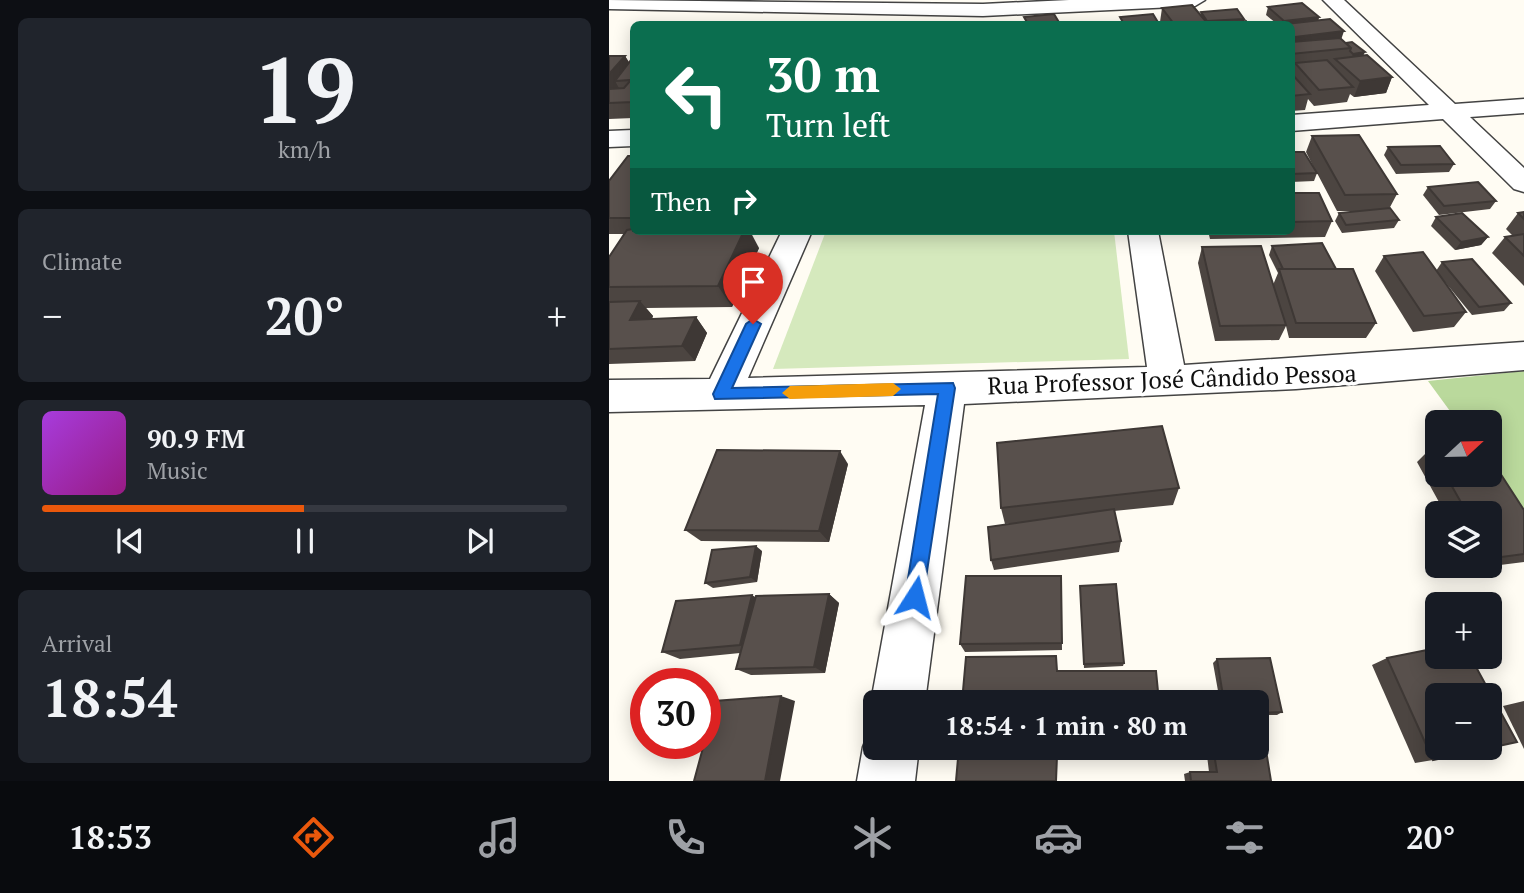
<!DOCTYPE html>
<html lang="en">
<head>
<meta charset="utf-8">
<style>
  body { margin:0; font-family:"PT Serif",serif; background:#20242c; color:#f1f3f6; height:100vh; display:flex; flex-direction:column; font-size:26px; white-space:nowrap }
  * { box-sizing:border-box; margin:0 }
  p { font-size:23px; color:#9ea1a6 }
  .icon { flex:none; width:38px; height:38px; fill:none; stroke:currentColor; stroke-width:2; stroke-linecap:round; stroke-linejoin:round }
  .map { position:relative; flex:1; overflow:hidden }
  .side { display:flex; flex-direction:column; gap:18px; padding:18px; background:#0d0f14; width:609px }
  .side>* { flex:none }
  .top-card { position:absolute; left:21px; top:21px; width:665px; height:214px; border-radius:10px; box-shadow:0 4px 18px #0003; background:#0b6e4f; color:#fff; overflow:hidden }
  .needle { width:46px; rotate:68deg }
  .fabs { position:absolute; left:816px; top:410px; display:grid; gap:14px }
  .fabs a { display:grid; place-items:center; width:77px; height:77px; border-radius:10px; background:#171b24; box-shadow:0 4px 18px #0003; font-size:35px }
  .speed { position:absolute; left:21px; top:668px; display:flex; gap:14px; font-size:35px; font-weight:700; text-align:center }
  .speed>* { display:grid; place-content:center; width:91px; height:91px; border-radius:50%; background:#171b24; box-shadow:0 4px 18px #0003; line-height:1 }
  .speed .limit { border:10px solid #d22; background:#fff; color:#111 }
  .pin { position:absolute; display:grid; place-items:center; width:60px; height:60px; color:#fff; margin:-72px -30px; border-radius:50% 50% 50% 0; rotate:-45deg; box-shadow:0 0 7px #0007 }
  .pin .icon { rotate:45deg }
  .me { position:absolute; width:77px; margin:-38px; rotate:9deg; stroke-linejoin:round; filter:drop-shadow(0 0 5px #0008) }
  .turn { display:flex; align-items:center; gap:24px; height:147px; padding:0 21px; font-size:32px }
  .turn .icon { width:91px; height:91px; stroke-width:2.5 }
  .turn b { display:block; font-size:49px; line-height:60px }
  .then { display:flex; align-items:center; height:66px; padding:0 21px; background:#0003; gap:14px; font-size:26px }
  .big { font-size:52px; font-weight:700; line-height:1.1 }
  .side .widget { flex:1; display:flex; flex-direction:column; justify-content:center; gap:10px; min-width:0; padding:0 24px; border-radius:10px; background:#20242c }
  .side .dial { align-items:center; gap:0 }
  .dial b { font-size:91px; line-height:1 }
  .song { display:flex; align-items:center; gap:21px }
  .cover { width:84px; height:84px; border-radius:10px; background:linear-gradient(135deg,hsl(280 70% 55%),hsl(310 70% 35%)) }
  .played { height:7px; border-radius:4px; background:linear-gradient(90deg,#ea580c 50%,#363941 50%) }
  .keys { display:flex; justify-content:space-around; direction:ltr }
  .heat { display:flex; justify-content:space-between; align-items:center; font-size:38px; direction:ltr }
  .trip { position:absolute; left:254px; top:690px; width:406px; height:70px; border-radius:10px; background:#171b24; box-shadow:0 4px 18px #0003; font-weight:700; line-height:70px; text-align:center }
  .menu { display:flex; height:112px; justify-content:space-around; align-items:center; background:#090b0e; color:#9ea1a6 }
  .menu .icon { width:49px; height:49px }
  .menu .on { color:#ea580c }
  .menu b { font-size:32px; color:#f1f3f6 }
  main { display:flex; flex:1; min-height:0 }
  .map>svg:first-child { display:block }
  .green { fill:#d5e9bd }
  .forest { fill:#bad99c }
  .lines { fill:none; stroke-linecap:round; stroke-linejoin:round }
  .street-casing { stroke:#434343; stroke-width:3 }
  .street { fill:#fff; fill-rule:evenodd }
  .wall { fill:#4c4541 }
  .shaded-wall { fill:#3e3835 }
  .building { fill:#58504c; stroke:#3e3835; stroke-width:2; fill-rule:evenodd }
  .route { fill:#1a73e8; stroke:#114b97; stroke-width:2 }
  .slow { fill:#f59e0b }
  .labels { text-anchor:middle; dominant-baseline:central; stroke-width:7; stroke-linejoin:round; paint-order:stroke }
  .street-label { font-size:24px; fill:#101010; stroke:#fff }
</style>
</head>
<body>
<main>
<section class="side">
<div class="widget dial"><b>19</b><p>km/h</p></div>
<div class="widget"><p>Climate</p>
<div class="heat"><a>−</a><b class="big">20°</b><a>+</a></div>
</div>
<div class="widget">
<div class="song"><i class="cover"></i><div><b>90.9 FM</b><p>Music</p></div></div>
<div class="played"></div>
<div class="keys"><svg class="icon" aria-label="previous" viewBox="0 0 24 24"><path d="M18 5L8 12l10 7zM5 5v14"/></svg><svg class="icon" aria-label="pause" viewBox="0 0 24 24"><path d="M8 5v14M16 5v14"/></svg><svg class="icon" aria-label="next" viewBox="0 0 24 24"><path d="M6 5l10 7-10 7zM19 5v14"/></svg></div>
</div>
<div class="widget"><p>Arrival</p><b class="big">18:54</b></div>
</section>
<div class="map">
<svg width="915" height="781" viewBox="0 0 915 781">
  <rect width="100%" height="100%" fill="#fffcf3"/>
  <!-- green -->
  <polygon class="green" points="217,231 505,231 520,359 164,369"/>
  <!-- forest -->
  <polygon class="forest" points="915,371 915,511 880,464 880,422 849,422 819,381"/>
  <g class="lines">
    <!-- street casing -->
    <g class="street-casing">
      <g id="street">
        <polygon points="0,0 374,4 460,0 596,0 586,6 374,16 0,9"/>
        <polygon points="714,0 735,0 846,104 915,99 915,113 861,117 915,168 915,192 905,189 834,119 682,131 682,115 820,105"/>
        <polygon points="24,130 24,146 0,147 0,131"/>
        <polygon points="173,231 203,231 139,378 538,367 519,231 549,231 575,365 915,342 915,370 687,389 355,404 316,702 266,702 266,711 262,702 316,405 0,412 0,380 101,379"/>
        <polygon points="266,726 266,747 310,747 306,781 248,781 254,747 262,727"/>
      </g>
    </g>
    <!-- street -->
    <use href="#street" class="street"/>
  </g>
  <!-- wall -->
  <g class="wall">
    <polygon points="659,7 710,17 709,21 737,43 756,52 754,55 783,77 777,93 745,97 741,94 738,102 705,106 699,99 696,110 682,111 682,73 684,68 682,68 682,24 668,24 657,15"/>
    <polygon points="553,8 591,15 592,12 635,19 635,22 639,24 553,24 551,22"/>
    <polygon points="0,56 16,56 20,62 24,60 24,118 0,119"/>
    <polygon points="703,136 788,194 780,209 790,220 785,228 733,233 726,221 730,213 756,211 728,211 708,173 705,181 682,182 682,152 707,172 697,152"/>
    <polygon points="779,147 845,164 840,172 787,174 775,155"/>
    <polygon points="24,156 24,231 150,248 123,307 37,308 44,316 43,319 87,317 98,333 86,361 0,364 0,257 15,234 0,234 0,181"/>
    <polygon points="819,187 887,201 881,209 830,215 814,195"/>
    <polygon points="682,193 723,221 716,237 601,239 599,231 682,231"/>
    <polygon points="915,212 915,286 883,253 896,237 904,236 897,229 909,213"/>
    <polygon points="827,217 879,237 872,245 846,250 822,226"/>
    <polygon points="663,246 727,269 767,323 757,338 680,338 677,326 670,340 606,341 589,263 593,247 664,285 669,273 660,255"/>
    <polygon points="775,256 857,312 845,327 804,332 766,271"/>
    <polygon points="833,262 902,303 895,311 863,315 827,271"/>
    <polygon points="828,448 828,474 880,474 915,510 915,562 867,568 865,565 880,565 880,513 836,513 808,462 821,449"/>
    <polygon points="239,464 220,542 92,541 76,530"/>
    <polygon points="570,488 564,505 505,511 512,541 510,552 385,570 382,560 417,522 396,524 392,508"/>
    <polygon points="153,551 148,582 104,588 96,583"/>
    <polygon points="452,576 453,650 356,652 351,644"/>
    <polygon points="471,586 515,663 514,666 475,668"/>
    <polygon points="220,594 230,603 216,673 142,675 127,669 131,653 71,659 53,652 147,598"/>
    <polygon points="778,658 824,760 806,763 763,665"/>
    <polygon points="608,659 673,712 668,715 648,715 648,702 611,702 604,663"/>
    <polygon points="915,701 915,749 894,706"/>
    <polygon points="350,747 555,755 550,757 448,758 448,781 347,781"/>
    <polygon points="597,747 648,747 662,781 576,781 575,774 581,772 600,772"/>
  </g>
  <!-- shaded-wall -->
  <g class="shaded-wall">
    <polygon points="710,17 708,25 674,24 675,21"/>
    <polygon points="735,31 730,46 682,50 686,37"/>
    <polygon points="756,52 752,60 741,62 744,54"/>
    <polygon points="16,56 24,70 6,81 10,88 0,100 0,74"/>
    <polygon points="783,77 777,93 745,97 751,81"/>
    <polygon points="135,231 141,231 150,248 123,307 109,286"/>
    <polygon points="879,237 872,245 846,250 852,242"/>
    <polygon points="31,301 44,316 35,335 21,320"/>
    <polygon points="87,317 98,333 86,361 73,346"/>
    <polygon points="231,451 239,464 220,542 210,531"/>
    <polygon points="147,546 153,551 148,582 141,577"/>
    <polygon points="220,594 230,603 216,673 205,667"/>
    <polygon points="143,595 157,604 146,652 131,645"/>
    <polygon points="172,696 186,701 171,781 156,781"/>
  </g>
  <!-- building -->
  <g class="building">
    <polygon points="693,3 710,17 675,21 659,7"/>
    <polygon points="583,5 599,24 565,24 553,8"/>
    <polygon points="628,9 635,19 598,21 592,12"/>
    <polygon points="445,14 451,24 419,24 415,17"/>
    <polygon points="544,14 550,24 515,24 511,17"/>
    <polygon points="721,19 735,31 686,37 682,34 682,24 677,24"/>
    <polygon points="637,21 639,24 608,24 607,23"/>
    <polygon points="501,22 502,24 460,24"/>
    <polygon points="731,38 742,48 682,54 682,42"/>
    <polygon points="743,42 756,52 744,54 741,51 742,48 737,43"/>
    <polygon points="758,55 783,77 751,81 726,59"/>
    <polygon points="0,56 16,56 0,74"/>
    <polygon points="22,60 24,60 24,102 0,103 0,89 15,88 22,80 6,81"/>
    <polygon points="718,60 744,87 710,90 686,63"/>
    <polygon points="682,73 701,94 682,96"/>
    <polygon points="750,135 788,194 736,195 703,136"/>
    <polygon points="831,146 845,164 792,165 779,147"/>
    <polygon points="682,152 695,152 708,173 682,174"/>
    <polygon points="19,156 24,156 24,218 0,218 0,181"/>
    <polygon points="869,182 887,201 835,206 819,187"/>
    <polygon points="682,193 710,193 723,221 682,222"/>
    <polygon points="781,208 790,220 737,225 730,213"/>
    <polygon points="915,212 915,219 909,213"/>
    <polygon points="853,213 879,237 852,242 827,217"/>
    <polygon points="24,229 24,231 135,231 109,286 0,287 0,257 18,230"/>
    <polygon points="915,234 915,256 896,237"/>
    <polygon points="713,243 727,269 674,269 663,246"/>
    <polygon points="652,246 677,325 611,326 593,247"/>
    <polygon points="814,252 857,312 815,316 775,256"/>
    <polygon points="863,259 902,303 870,307 833,262"/>
    <polygon points="670,269 744,269 767,323 687,323"/>
    <polygon points="31,301 21,320 87,317 73,346 0,349 0,302"/>
    <polygon points="553,426 570,488 392,508 388,443"/>
    <polygon points="828,448 828,461 821,449"/>
    <polygon points="108,450 231,451 210,531 76,530"/>
    <polygon points="880,456 915,510 915,554 885,558 880,551 880,513 858,513 836,474 880,474"/>
    <polygon points="505,509 512,541 382,560 379,527"/>
    <polygon points="147,546 141,577 96,583 103,550"/>
    <polygon points="357,576 452,576 453,643 351,644"/>
    <polygon points="507,584 515,663 475,664 471,586"/>
    <polygon points="220,594 205,667 127,669 147,596"/>
    <polygon points="143,595 131,645 53,652 67,601"/>
    <path d="M828,648V656H861L908,742L824,760L778,658ZM828,695H880V747H828Z"/>
    <polygon points="447,656 448,671 547,671 550,702 353,702 357,657"/>
    <polygon points="661,658 673,712 648,713 648,702 615,702 608,659"/>
    <polygon points="172,696 156,781 85,781 95,744 96,744 96,738 105,701"/>
    <polygon points="648,744 656,744 662,781 582,781 581,772 608,772 604,747 648,747"/>
    <polygon points="350,747 554,747 555,755 448,756 447,781 347,781"/>
  </g>
  <!-- route -->
  <polygon class="route" points="144,319 152,324 123,388 344,383 346,388 313,604 306,607 299,604 296,597 329,394 106,399 104,394 137,324"/>
  <!-- slow -->
  <polygon class="slow" points="284,383 292,389 284,396 181,399 173,393 181,386"/>
  <g class="labels">
    <!-- street labels -->
    <g class="street-label">
      <text transform="translate(563 379) rotate(-2)">Rua Professor José Cândido Pessoa</text>
    </g>
  </g>
</svg>
<div class="fabs">
<a><svg class="needle" viewBox="-14 -14 28 28"><path d="M0-13l5 13h-10z" fill="#e53935"/><path d="M0 13l5-13h-10z" fill="#9ea1a6"/></svg></a>
<a><svg class="icon" aria-label="layers" viewBox="0 0 24 24"><path d="M12 4l9 5-9 5-9-5zM3 14l9 5 9-5"/></svg></a>
<a>+</a>
<a>−</a>
</div>
<div class="speed"><div class="limit">30</div></div>
<div class="pin" style="left:144px;top:324px;background:#d93025"><svg class="icon" aria-label="arrive" viewBox="0 0 24 24"><path d="M6 21V4h12l-3 4 3 4H6"/></svg></div>
<svg class="me" style="left:306px;top:597px" viewBox="-20 -20 40 40"><path d="M0-17L14 15 0 8-14 15z" fill="#1a73e8" stroke="#fff" stroke-width="4"/></svg>
<div class="trip">18:54 · 1 min · 80 m</div>
<div class="top-card">
<div class="turn"><svg class="icon" aria-label="left" viewBox="0 0 24 24"><path d="M17 20v-9H6M10 6l-5 5 5 5"/></svg><div><b>30 m</b>Turn left</div></div>
<div class="then">Then<svg class="icon" aria-label="right" viewBox="0 0 24 24"><path d="M7 20v-9h11M14 6l5 5-5 5"/></svg></div>
</div>
</div>
</main>
<nav class="menu">
<b>18:53</b>
<svg class="icon on" aria-label="directions" viewBox="0 0 24 24"><path d="M12 3l9 9-9 9-9-9zM9 14v-3h6M13 9l2 2-2 2"/></svg>
<svg class="icon" aria-label="music" viewBox="0 0 24 24"><path d="M9 18V5l10-2v13"/><circle cx="6" cy="18" r="3"/><circle cx="16" cy="16" r="3"/></svg>
<svg class="icon" aria-label="phone" viewBox="0 0 24 24"><path d="M5 4h4l2 5-3 2q2 4 5 5l2-3 5 2v4C11 20 4 13 5 4z"/></svg>
<svg class="icon" aria-label="climate" viewBox="0 0 24 24"><path d="M12 3v18M4 7l16 10M4 17L20 7"/></svg>
<svg class="icon" aria-label="car" viewBox="0 0 24 24"><path d="M5 17H2v-5l4-1 3-4h7l3 4 3 1v5h-3M9 17h6M6 11h13"/><circle cx="7" cy="17" r="2"/><circle cx="17" cy="17" r="2"/></svg>
<svg class="icon" aria-label="filters" viewBox="0 0 24 24"><path d="M4 7h16M4 17h16"/><circle cx="9" cy="7" r="2"/><circle cx="15" cy="17" r="2"/></svg>
<b>20°</b>
</nav>
</body>
</html>
